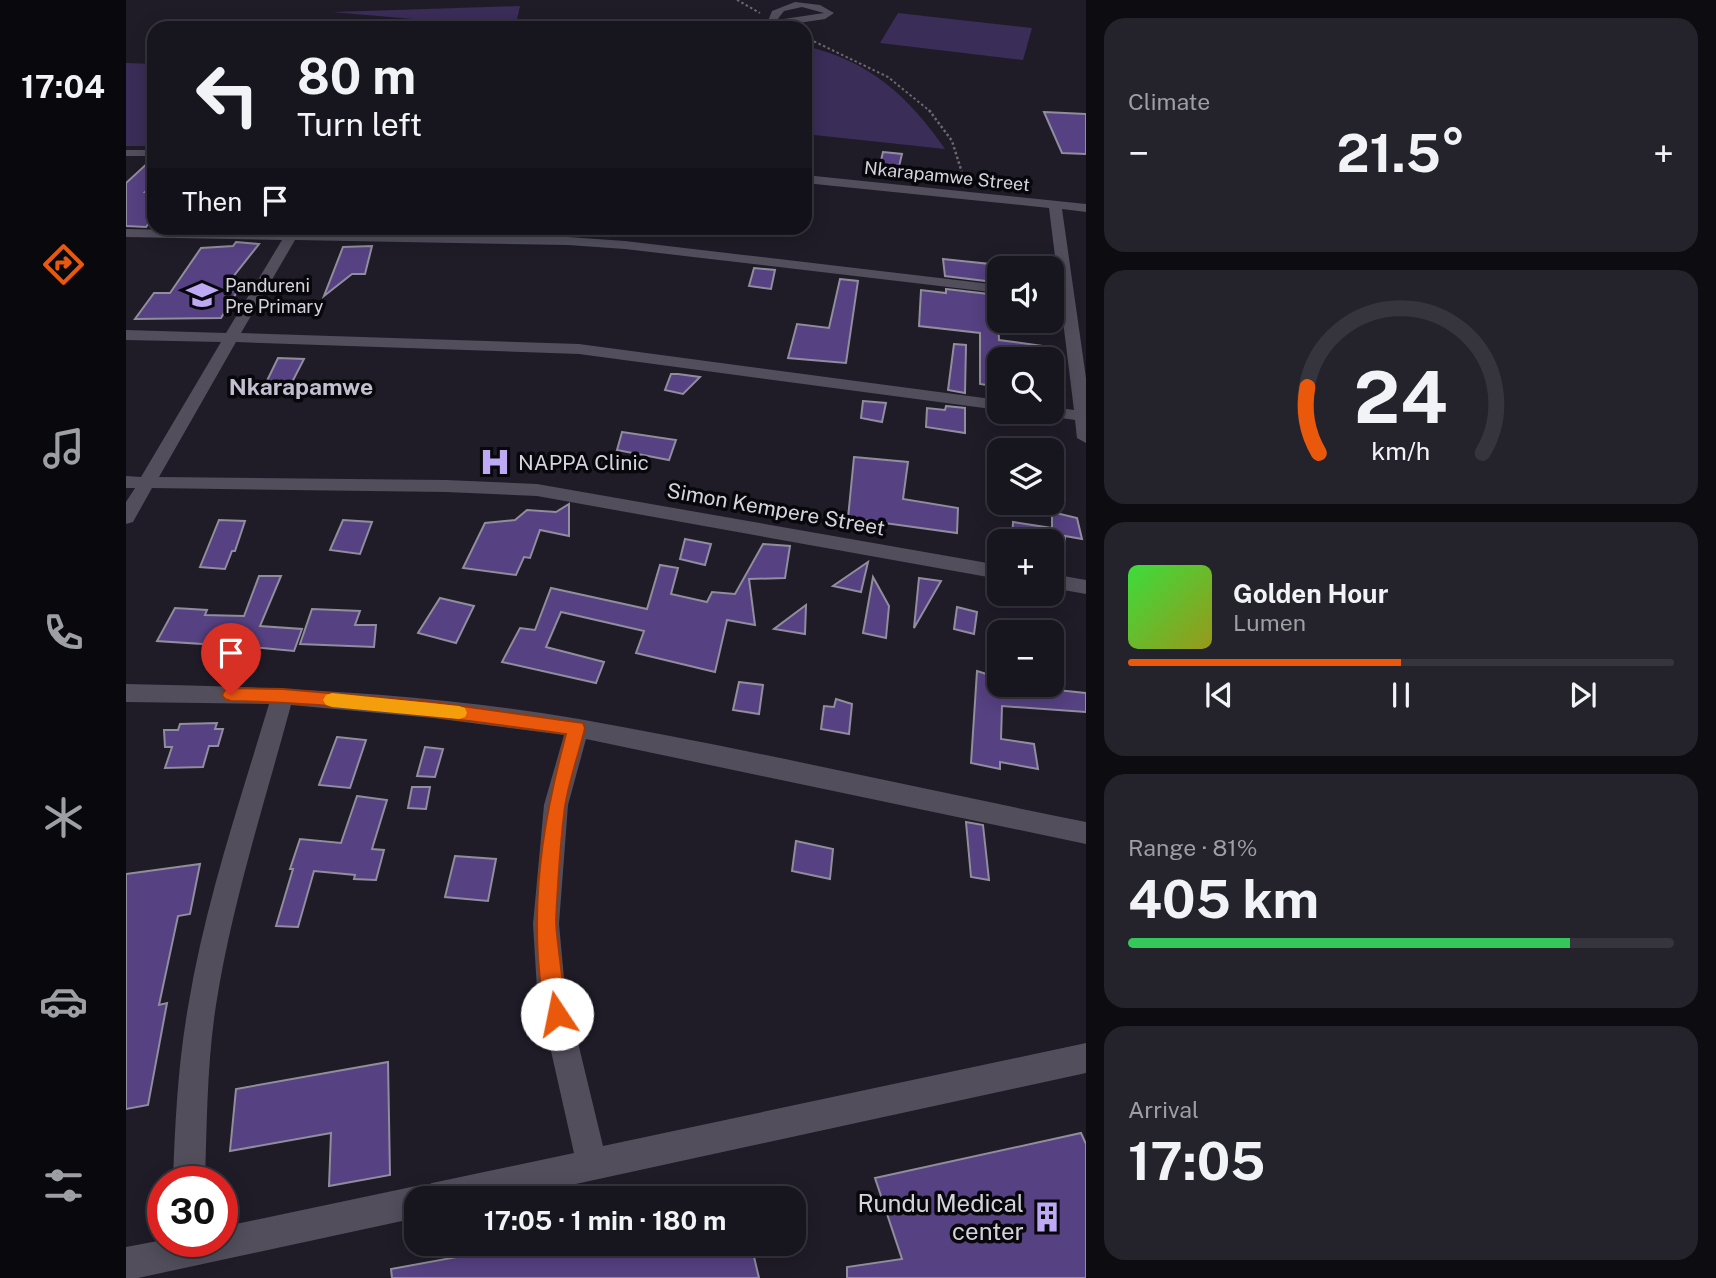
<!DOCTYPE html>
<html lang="en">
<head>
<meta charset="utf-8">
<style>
  body { margin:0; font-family:"Public Sans",sans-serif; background:#24222b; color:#f1f3f6; height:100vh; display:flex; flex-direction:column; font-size:26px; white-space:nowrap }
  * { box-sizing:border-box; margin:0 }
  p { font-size:23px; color:#9e9fa4 }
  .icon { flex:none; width:38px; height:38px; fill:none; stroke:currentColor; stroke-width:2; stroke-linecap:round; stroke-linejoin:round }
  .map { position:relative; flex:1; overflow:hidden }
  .details { display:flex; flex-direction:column; gap:18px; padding:18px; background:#0d0c10; width:630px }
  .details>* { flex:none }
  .banner { position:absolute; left:21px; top:21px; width:665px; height:214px; border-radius:21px; box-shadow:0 4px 18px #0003,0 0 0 2px #36343c; background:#17151e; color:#f1f3f6; overflow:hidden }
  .buttons { position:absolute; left:861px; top:256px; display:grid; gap:14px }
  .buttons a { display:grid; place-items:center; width:77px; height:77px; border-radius:14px; background:#17151e; box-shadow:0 4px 18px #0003,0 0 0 2px #36343c; font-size:35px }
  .speed { position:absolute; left:21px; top:1166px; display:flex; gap:14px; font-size:35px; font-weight:700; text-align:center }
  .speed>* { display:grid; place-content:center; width:91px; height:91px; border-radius:50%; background:#17151e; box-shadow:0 4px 18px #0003,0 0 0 2px #36343c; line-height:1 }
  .speed .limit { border:10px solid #d22; background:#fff; color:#111 }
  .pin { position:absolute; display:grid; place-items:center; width:60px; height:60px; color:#fff; margin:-72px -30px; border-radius:50% 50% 50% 0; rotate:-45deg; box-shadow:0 0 7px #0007 }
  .pin .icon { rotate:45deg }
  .me { position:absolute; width:77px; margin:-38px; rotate:349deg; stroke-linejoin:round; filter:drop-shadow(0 0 5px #0008) }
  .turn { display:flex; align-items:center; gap:24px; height:147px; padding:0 35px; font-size:32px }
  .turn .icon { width:91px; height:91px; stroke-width:2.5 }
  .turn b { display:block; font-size:49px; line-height:60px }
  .then { display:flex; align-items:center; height:66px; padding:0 35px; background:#0003; gap:14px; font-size:26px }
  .big { font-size:52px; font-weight:700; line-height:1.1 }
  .details .widget { flex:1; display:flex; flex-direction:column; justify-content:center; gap:10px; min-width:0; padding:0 24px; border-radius:21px; background:#24222b }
  .details .dial { align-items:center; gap:0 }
  .dial svg { height:182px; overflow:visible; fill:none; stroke:#36343c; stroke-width:7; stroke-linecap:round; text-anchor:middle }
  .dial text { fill:#f1f3f6; stroke:none }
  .song { display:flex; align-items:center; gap:21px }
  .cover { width:84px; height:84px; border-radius:10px; background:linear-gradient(135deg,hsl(120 70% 55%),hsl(60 70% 35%)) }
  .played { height:7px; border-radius:4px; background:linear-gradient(90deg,#ea580c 50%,#36343c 50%) }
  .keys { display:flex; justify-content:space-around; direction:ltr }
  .heat { display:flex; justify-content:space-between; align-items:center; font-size:38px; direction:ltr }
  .charge { height:10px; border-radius:5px; background:linear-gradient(90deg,#34c759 81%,#36343c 0) }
  .trip { position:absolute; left:278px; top:1186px; width:402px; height:70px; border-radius:21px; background:#17151e; box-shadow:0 4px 18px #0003,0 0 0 2px #36343c; font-weight:700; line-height:70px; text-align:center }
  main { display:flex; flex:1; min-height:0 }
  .tabs { display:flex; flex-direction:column; width:126px; justify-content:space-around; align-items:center; background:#09080c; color:#9e9fa4 }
  .tabs .icon { width:49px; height:49px }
  .tabs .selected { color:#ea580c }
  .tabs b { font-size:32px; color:#f1f3f6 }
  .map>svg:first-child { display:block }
  .green { fill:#3a2d58 }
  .building { fill:#564182; stroke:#908d9c; stroke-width:2 }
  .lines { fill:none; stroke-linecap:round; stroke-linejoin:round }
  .path-far1 { stroke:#6a6872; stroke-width:2; stroke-dasharray:2.5 2.5; stroke-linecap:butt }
  .path { stroke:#6a6872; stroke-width:2.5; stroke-dasharray:2.5 2.5; stroke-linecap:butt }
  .minor { fill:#524e5c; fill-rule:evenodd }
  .route { fill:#ea580c; stroke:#983908; stroke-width:2 }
  .slow { fill:#f59e0b }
  .labels { text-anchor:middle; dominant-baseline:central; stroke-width:7; stroke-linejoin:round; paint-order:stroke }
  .far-street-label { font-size:18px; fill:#d5d4dc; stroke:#08070c }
  .far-poi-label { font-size:18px; fill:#d5d4dc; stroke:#08070c; text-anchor:start }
  .poi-label { font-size:21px; fill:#d5d4dc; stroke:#08070c; text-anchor:start }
  .street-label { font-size:21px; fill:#d5d4dc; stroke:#08070c }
  .far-district-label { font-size:23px; font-weight:bold; fill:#c2bfcf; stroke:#08070c }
  .near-poi-label { font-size:24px; fill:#d5d4dc; stroke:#08070c; text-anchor:end }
</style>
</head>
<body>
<main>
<nav class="tabs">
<b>17:04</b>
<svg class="icon selected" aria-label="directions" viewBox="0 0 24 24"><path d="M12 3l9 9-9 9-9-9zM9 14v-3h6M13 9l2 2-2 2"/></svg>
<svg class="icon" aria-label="music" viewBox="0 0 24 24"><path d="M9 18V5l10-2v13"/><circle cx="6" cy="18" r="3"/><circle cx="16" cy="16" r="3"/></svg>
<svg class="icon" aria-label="phone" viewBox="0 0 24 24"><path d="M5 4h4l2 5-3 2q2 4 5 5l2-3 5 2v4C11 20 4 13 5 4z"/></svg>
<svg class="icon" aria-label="climate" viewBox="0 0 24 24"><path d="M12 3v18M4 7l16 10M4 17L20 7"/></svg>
<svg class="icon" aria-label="car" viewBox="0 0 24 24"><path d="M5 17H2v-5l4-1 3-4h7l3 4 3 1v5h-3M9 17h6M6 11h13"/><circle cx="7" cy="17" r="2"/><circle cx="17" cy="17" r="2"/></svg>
<svg class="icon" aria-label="filters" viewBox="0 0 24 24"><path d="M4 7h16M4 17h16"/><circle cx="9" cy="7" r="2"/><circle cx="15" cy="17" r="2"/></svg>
</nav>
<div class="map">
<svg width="960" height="1278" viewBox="0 0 960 1278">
  <rect width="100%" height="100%" fill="#1f1c28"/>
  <!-- green -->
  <g class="green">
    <polygon points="394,6 389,28 206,12"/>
    <polygon points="772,13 906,28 897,60 754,43"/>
    <path d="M679,46C744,61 782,96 819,149L679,134Z"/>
    <polygon points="0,63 28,64 28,146 0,146"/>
  </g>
  <!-- building -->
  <g class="building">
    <polygon points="918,112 960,114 960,154 936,153"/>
    <polygon points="757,152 776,154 771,175 752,173"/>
    <polygon points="26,159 28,182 19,192 28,192 28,217 20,227 0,226 0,183"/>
    <polygon points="110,242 133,244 103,282 117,282 95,318 9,319 28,293 44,293 75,248 107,246"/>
    <polygon points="246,246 239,274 226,274 198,296 217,247"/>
    <polygon points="817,259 864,264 868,282 819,276"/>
    <polygon points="628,268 649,270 645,289 623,286"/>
    <polygon points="714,279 732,281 720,363 662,358 671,324 703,328"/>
    <polygon points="820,289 871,295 873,340 925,347 925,359 873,359 873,387 854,384 854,333 793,326 795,290 820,293"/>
    <polygon points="828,344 840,345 839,393 822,390"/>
    <polygon points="152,358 178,359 160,394 136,391"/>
    <polygon points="545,374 552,374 574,377 557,394 539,390"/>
    <polygon points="737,401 760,403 756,422 735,418"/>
    <polygon points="820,406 839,408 839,433 800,427 801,408 819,410"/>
    <polygon points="496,432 550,440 543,460 491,450"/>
    <polygon points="728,457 782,462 777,499 832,508 831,533 722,518"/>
    <polygon points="443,504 443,536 414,530 404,558 398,557 390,575 337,568 359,523 389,520 401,510 430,512"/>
    <polygon points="926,512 951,518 956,539 939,536 939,541 886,541 887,522 926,528"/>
    <polygon points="93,520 119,521 109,551 106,551 99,569 74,567"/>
    <polygon points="217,520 246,522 234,554 204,550"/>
    <polygon points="559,539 585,544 579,565 554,559"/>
    <polygon points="637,544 664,546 659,578 623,579 629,625 601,620 589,672 510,653 518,631 435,612 420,647 478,662 470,683 376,662 394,628 409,630 425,588 521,609 534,565 552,568 545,594 581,602 586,592 609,594"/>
    <polygon points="742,562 735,592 707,586"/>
    <polygon points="133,576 155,576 134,626 176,629 168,651 126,647 120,661 102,661 107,646 31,641 49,608 81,610 79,615 118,616"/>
    <polygon points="747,577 763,606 760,638 737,633"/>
    <polygon points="793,578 815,581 788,628"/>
    <polygon points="314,598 348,606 330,643 292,633"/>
    <polygon points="680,605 679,634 648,629"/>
    <polygon points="831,607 851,612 848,634 828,629"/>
    <polygon points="186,609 234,611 229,625 250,625 248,647 174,644"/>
    <polygon points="851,671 873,678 873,684 960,693 960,712 876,706 875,739 908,744 912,769 874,762 874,769 845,763"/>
    <polygon points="613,682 637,685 633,714 607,710"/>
    <polygon points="710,699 726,704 723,734 695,729 698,706 708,707"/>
    <polygon points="91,723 89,729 97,729 92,746 83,746 77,767 39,768 46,747 39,747 38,730 52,730 54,724"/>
    <polygon points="211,737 240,740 224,788 193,785"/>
    <polygon points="299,747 317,749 309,777 291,776"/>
    <polygon points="286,787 304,787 300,809 282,808"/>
    <polygon points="231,796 261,800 246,849 258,850 250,880 228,879 229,875 188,871 172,927 150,926 167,869 164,869 174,839 215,843"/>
    <polygon points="840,822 857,825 863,880 845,877"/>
    <polygon points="670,841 707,849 704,879 666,871"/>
    <polygon points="329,856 370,859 362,901 319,897"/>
    <polygon points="74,864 64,914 52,916 33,1005 41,1003 22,1105 0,1109 0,874"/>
    <polygon points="262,1062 264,1175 203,1186 205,1133 104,1151 110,1089"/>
    <polygon points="955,1133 960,1144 960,1278 721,1278 721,1267 776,1259 749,1178"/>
    <polygon points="402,1244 625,1244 633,1278 266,1278 265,1269"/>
  </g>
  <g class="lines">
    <!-- path-far1 -->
    <g class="path-far1">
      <polyline points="611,0 634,13"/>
      <polyline points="679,37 762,77 805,112"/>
    </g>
    <!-- path -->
    <polyline class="path" points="803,110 826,141 839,182"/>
    <!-- minor -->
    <g class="minor">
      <path d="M669,2L694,5L708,13L699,19L639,28L646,11ZM676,7L698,13L651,20L658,11Z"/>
      <rect x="0" y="150" width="28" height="6"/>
      <polygon points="679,175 960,204 960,212 936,209 960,378 960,443 951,438 949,420 922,416 914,411 926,411 926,407 948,410 923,208 679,183"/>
      <polygon points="163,228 175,228 173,232 442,237 499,241 873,285 873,293 499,249 442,245 169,240 115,333 453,344 873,400 873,410 453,354 110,342 33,477 320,480 411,484 873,565 873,579 411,496 320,492 26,488 7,522 0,524 0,502 9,488 0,488 0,476 15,477 95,342 0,340 0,330 100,333 156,240 0,237 0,229 160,232"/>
      <polygon points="926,574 960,580 960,594 926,588"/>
      <path d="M0,684C151,687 303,693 453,719C622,749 791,788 960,822V844L460,739L442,805L433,924L439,989L477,1146L960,1043V1073L381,1199H290V1218L12,1278H0V1247L37,1240L96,1241V1227L290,1186L295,1188L306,1183L448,1153L411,989L407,924L418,805L438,735L307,718L165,705C138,805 106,903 90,1005C81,1063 81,1122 79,1181H47C49,1123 52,1064 62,1007C79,904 113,804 143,704L0,702Z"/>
    </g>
  </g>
  <!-- route -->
  <path class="route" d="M105,688L157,689L307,702L457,723L459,728C453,754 443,780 439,807C434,844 432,883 430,920C430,941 443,1010 438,1022L431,1025L423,1022C415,1002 414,980 412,958C407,880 420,809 440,734C329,719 217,703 105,701L99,699L96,695L99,690Z"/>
  <!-- slow -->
  <polygon class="slow" points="206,693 333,706 339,708 341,713 339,717 333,719 206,707 200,705 197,700 200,695"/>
  <!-- icons -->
  <defs>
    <g id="school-bare" transform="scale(2.415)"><path d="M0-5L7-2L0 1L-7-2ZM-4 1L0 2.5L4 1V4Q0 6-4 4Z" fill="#bea9f5" stroke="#08070c" stroke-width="2.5" paint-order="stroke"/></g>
    <g id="hospital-bare" transform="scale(2.415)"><path d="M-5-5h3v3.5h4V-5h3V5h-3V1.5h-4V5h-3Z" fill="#bea9f5" stroke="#08070c" stroke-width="2.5" paint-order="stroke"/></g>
    <g id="building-bare" transform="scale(2.415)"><path d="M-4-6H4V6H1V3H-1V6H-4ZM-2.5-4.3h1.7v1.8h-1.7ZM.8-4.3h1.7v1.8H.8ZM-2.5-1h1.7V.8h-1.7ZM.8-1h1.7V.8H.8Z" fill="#bea9f5" stroke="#08070c" stroke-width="2.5" paint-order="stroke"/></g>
  </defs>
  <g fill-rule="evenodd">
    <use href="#school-bare" x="76" y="295"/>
    <use href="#hospital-bare" x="369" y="462"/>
    <use href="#building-bare" x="921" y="1217"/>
  </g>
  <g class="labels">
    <!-- far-street labels -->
    <g class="far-street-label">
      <text transform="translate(821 176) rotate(6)">Nkarapamwe Street</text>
    </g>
    <!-- far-poi labels -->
    <g class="far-poi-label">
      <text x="99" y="285">Pandureni<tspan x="99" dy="21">Pre Primary</tspan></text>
    </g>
    <!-- poi labels -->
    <g class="poi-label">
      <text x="392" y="462">NAPPA Clinic</text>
    </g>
    <!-- street labels -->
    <g class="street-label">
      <text transform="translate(650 509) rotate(10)">Simon Kempere Street</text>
    </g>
    <!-- far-district labels -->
    <g class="far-district-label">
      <text x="175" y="386">Nkarapamwe</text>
    </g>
    <!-- near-poi labels -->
    <g class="near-poi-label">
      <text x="898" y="1203">Rundu Medical<tspan x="898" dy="28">center</tspan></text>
    </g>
  </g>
</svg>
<div class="buttons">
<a><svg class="icon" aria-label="sound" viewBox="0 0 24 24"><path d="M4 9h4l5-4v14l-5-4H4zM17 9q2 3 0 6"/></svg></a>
<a><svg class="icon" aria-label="search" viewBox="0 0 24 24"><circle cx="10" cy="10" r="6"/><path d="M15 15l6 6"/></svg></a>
<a><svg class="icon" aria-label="layers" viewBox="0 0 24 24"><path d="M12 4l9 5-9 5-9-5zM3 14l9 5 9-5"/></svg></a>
<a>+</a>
<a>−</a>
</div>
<div class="speed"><div class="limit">30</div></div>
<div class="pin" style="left:105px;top:695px;background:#d93025"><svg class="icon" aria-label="arrive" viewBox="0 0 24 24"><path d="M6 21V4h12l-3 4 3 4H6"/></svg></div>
<svg class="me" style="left:431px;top:1014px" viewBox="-20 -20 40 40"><circle r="19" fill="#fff"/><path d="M0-13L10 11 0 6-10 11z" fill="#ea580c"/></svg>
<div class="trip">17:05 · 1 min · 180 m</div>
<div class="banner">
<div class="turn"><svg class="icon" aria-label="left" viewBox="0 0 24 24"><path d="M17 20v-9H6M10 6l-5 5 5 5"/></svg><div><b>80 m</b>Turn left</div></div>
<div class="then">Then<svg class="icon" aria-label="arrive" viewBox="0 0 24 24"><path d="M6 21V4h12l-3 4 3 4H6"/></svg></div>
</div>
</div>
<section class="details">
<div class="widget"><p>Climate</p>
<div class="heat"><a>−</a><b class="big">21.5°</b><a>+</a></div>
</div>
<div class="widget dial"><svg viewBox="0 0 100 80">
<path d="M14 69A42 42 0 1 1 86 69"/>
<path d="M14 69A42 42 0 0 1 9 40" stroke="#ea580c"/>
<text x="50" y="56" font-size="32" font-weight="700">24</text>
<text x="50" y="72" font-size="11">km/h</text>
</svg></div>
<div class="widget">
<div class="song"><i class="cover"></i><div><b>Golden Hour</b><p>Lumen</p></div></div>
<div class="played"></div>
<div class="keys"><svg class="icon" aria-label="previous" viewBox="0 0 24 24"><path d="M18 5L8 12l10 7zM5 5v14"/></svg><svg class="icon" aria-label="pause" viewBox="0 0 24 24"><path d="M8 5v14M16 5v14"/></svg><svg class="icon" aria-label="next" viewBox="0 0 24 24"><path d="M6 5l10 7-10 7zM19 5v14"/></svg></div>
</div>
<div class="widget"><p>Range · 81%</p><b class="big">405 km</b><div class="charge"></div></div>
<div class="widget"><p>Arrival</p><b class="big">17:05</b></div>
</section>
</main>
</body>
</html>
